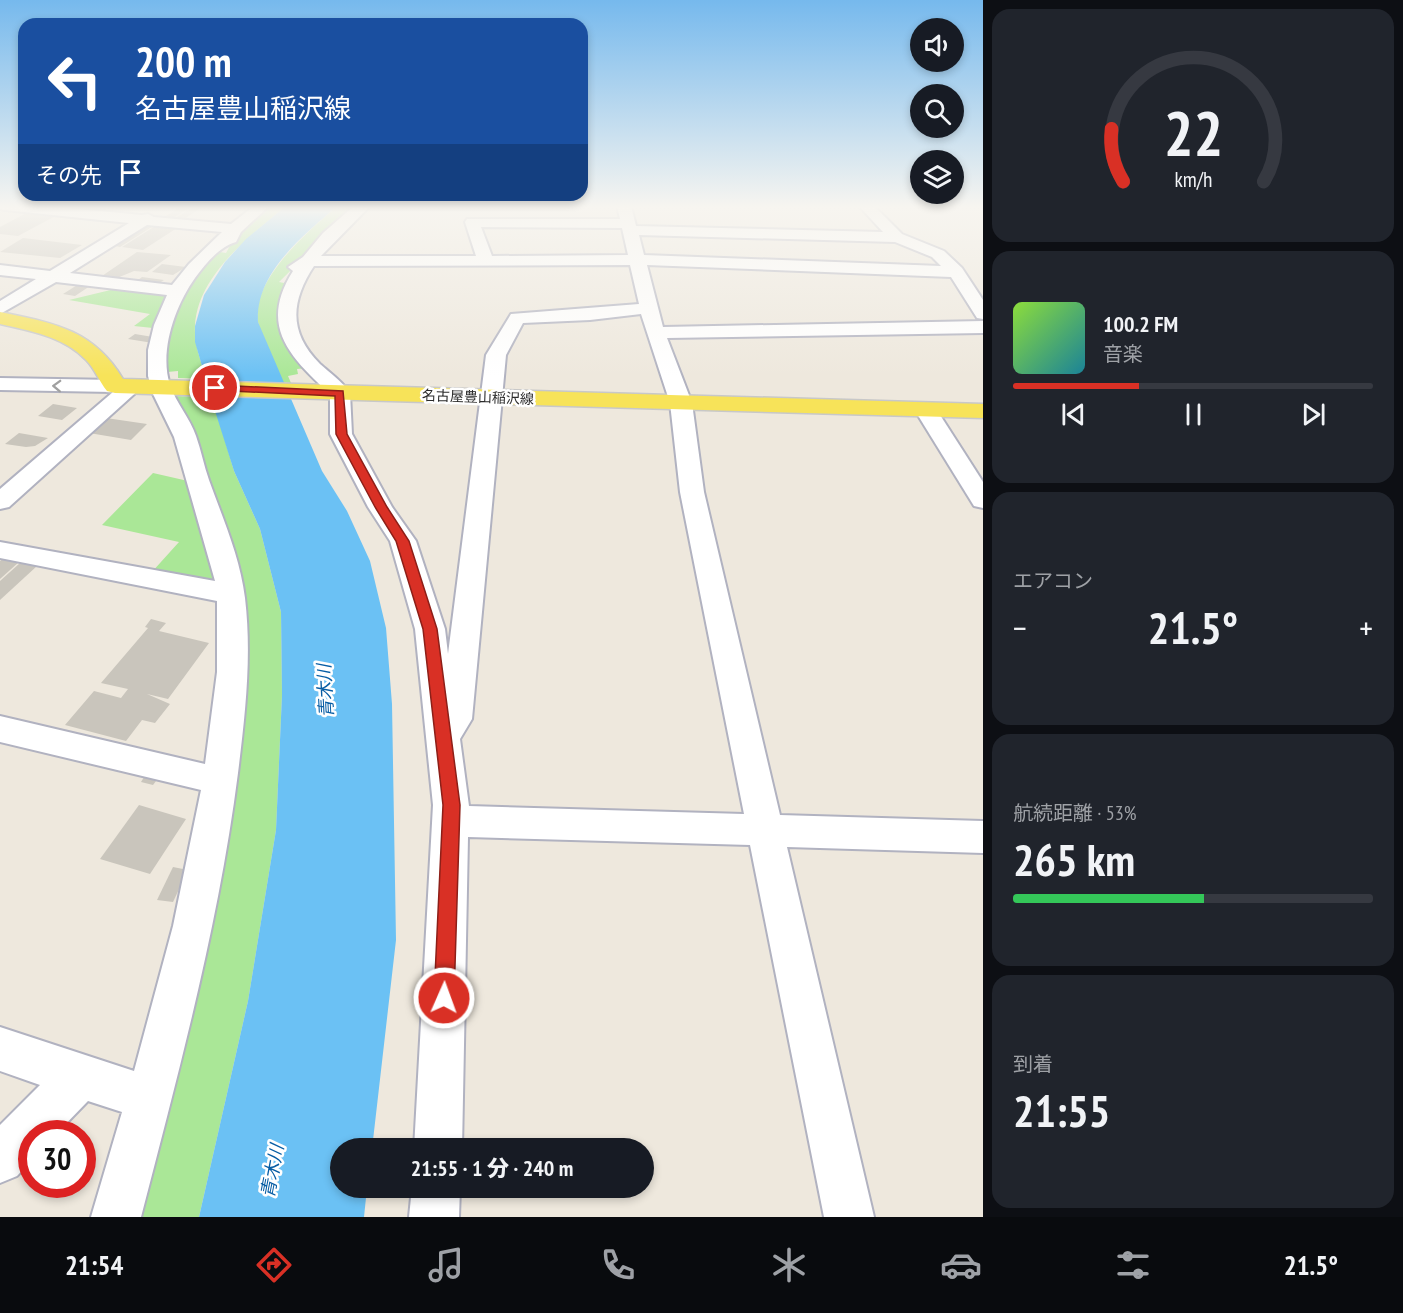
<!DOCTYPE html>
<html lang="ja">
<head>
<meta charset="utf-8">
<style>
  body { margin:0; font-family:"PT Sans Narrow","Noto Sans JP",sans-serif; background:#20242c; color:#f1f3f6; height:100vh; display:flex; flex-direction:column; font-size:22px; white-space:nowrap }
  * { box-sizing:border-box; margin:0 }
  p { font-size:20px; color:#9ea1a6 }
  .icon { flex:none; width:33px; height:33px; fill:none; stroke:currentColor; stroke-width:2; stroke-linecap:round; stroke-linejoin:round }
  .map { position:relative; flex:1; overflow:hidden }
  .side { display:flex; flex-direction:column; gap:9px; padding:9px; background:#0d0f14; width:420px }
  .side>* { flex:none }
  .guide { position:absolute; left:18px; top:18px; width:570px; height:183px; border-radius:18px; box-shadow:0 3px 9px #0003; background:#1a4fa0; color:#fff; overflow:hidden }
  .buttons { position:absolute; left:910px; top:18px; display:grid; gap:12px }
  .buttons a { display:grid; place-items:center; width:54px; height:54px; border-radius:50%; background:#171b24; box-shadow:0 3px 9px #0003; font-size:30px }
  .speed { position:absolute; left:18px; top:1120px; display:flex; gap:12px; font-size:30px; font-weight:700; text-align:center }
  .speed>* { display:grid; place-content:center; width:78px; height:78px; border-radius:50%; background:#171b24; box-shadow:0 3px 9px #0003; line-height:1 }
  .speed .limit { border:9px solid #d22; background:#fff; color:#111 }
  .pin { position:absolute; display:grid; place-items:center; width:51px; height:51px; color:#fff; margin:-26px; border:3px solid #fff; border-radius:50%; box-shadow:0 2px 6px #0007 }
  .me { position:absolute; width:66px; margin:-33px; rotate:2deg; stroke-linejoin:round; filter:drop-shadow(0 0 4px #0008) }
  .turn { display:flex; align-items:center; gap:21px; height:126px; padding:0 18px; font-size:27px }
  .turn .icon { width:78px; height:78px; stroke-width:2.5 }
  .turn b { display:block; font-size:42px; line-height:51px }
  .then { display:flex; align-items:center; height:57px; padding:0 18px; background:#0003; gap:12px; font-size:22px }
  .big { font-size:45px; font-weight:800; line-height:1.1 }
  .side .card { flex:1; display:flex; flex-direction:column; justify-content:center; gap:9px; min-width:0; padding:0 21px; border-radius:18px; background:#20242c }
  .side .dial { align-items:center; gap:0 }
  .dial svg { height:156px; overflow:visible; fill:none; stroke:#363941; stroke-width:7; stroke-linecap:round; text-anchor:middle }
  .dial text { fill:#f1f3f6; stroke:none }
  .song { display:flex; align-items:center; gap:18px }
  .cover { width:72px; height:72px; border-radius:9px; background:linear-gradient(135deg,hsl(90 70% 55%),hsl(190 70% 35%)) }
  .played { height:6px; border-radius:3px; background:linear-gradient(90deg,#d93025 35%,#363941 35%) }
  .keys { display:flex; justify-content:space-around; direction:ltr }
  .heat { display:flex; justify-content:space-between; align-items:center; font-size:33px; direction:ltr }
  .charge { height:9px; border-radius:4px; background:linear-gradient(90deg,#34c759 53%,#363941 0) }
  .trip { position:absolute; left:330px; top:1138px; width:324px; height:60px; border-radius:30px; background:#171b24; box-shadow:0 3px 9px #0003; font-weight:800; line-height:60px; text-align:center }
  .tab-bar { display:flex; height:96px; justify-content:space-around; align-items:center; background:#090b0e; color:#9ea1a6 }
  .tab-bar .icon { width:42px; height:42px }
  .tab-bar .selected { color:#d93025 }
  .tab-bar b { font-size:27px; color:#f1f3f6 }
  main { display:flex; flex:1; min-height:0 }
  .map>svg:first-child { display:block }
  .green { fill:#aae797 }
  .water { fill:#6bc1f4 }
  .building { fill:#c9c5bc }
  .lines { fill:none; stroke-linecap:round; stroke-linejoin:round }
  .minor-casing { stroke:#b1b2c0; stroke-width:4 }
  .major-casing { stroke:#c8c8c8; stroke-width:3 }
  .minor { fill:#fff; fill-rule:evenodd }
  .major { fill:#f7e359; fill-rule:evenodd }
  .oneway { stroke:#a0a0a0 }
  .route { fill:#d93025; stroke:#8d1f18; stroke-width:1.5 }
  .labels { text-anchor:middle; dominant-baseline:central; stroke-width:5; stroke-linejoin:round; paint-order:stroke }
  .far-street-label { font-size:14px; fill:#2b2b2b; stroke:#fff }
  .water-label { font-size:18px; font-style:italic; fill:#075da4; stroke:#fff }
</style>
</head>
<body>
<main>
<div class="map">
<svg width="983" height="1217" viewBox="0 0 983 1217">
  <rect width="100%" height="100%" fill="#eee8dd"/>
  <!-- green -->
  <g class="green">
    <path d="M266,206H286C247,239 186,283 196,343C198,355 203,367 206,379L178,378V371L167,372L165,350L181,290L231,235L220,252L226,253L240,228Z"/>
    <path d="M337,206H361L351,211L279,282L284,283L295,269L281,306L307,368L297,369L298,374L288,376L291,383L282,382C274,364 261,342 258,322C250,280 310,230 337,206Z"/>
    <polygon points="123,287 163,292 168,296 153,328 134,326 150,314 69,300"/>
    <polygon points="171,396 212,397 234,471 260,529 281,612 282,695 276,830 248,1001 199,1217 130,1217 239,598"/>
    <polygon points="153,473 188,481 220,577 209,585 151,573 179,542 102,525"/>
  </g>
  <!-- water -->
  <path class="water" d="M286,206H337C303,236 255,273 258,322L322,471L347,511L370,561L386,628L392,704L396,940L372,1149H340V1188H367L364,1217H199L248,1001L276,830L282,695L281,612L260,529L234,471L216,414L195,342V326L204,295L225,262L246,239Z"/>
  <!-- building -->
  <g class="building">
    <polygon points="182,206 193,206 170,220 161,219"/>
    <polygon points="195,206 204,206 181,221 172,220"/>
    <polygon points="32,210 61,213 18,236 0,234 0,227"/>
    <polygon points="160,223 180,226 143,250 122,247"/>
    <polygon points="146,224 155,225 120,247 111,245"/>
    <polygon points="23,238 82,245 60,258 0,252"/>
    <polygon points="137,252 171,255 147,272 134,271 117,278 102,276"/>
    <polygon points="162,264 186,267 173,275 152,272"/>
    <polygon points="142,277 164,280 156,285 134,283"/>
    <polygon points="82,282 93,284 75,296 63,294"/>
    <polygon points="135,334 159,338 153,343 128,339"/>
    <polygon points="53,404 77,408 62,420 38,416"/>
    <polygon points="106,418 147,424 131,440 89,433"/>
    <polygon points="19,433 48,438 35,446 26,447 5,444"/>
    <polygon points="3,559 19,562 0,579 0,561"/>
    <polygon points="20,563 37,566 0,600 0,581"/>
    <polygon points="151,619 166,623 159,631 209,643 168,699 147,694 170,704 155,723 142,720 126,741 65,725 94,691 121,698 128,689 101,683 148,628 145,627"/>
    <polygon points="146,774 159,777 153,785 141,782"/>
    <polygon points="139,805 186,819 150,874 100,859"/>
    <polygon points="173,867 188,870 173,902 157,900"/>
  </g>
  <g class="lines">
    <!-- minor casing -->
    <g class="minor-casing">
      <g id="minor">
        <path d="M0,206H45L142,215L148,214L154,217L231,224L254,206H269L241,232L236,242C219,247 206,263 195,278C175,306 159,351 170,385C176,403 190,418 196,436C201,450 204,466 209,480C223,519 240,557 245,598C252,657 245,716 238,773C219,923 179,1071 141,1217H91L122,1112L88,1101L56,1134H32V1160L17,1176L0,1183V1125L40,1085L0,1071V1027L134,1071L173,926L201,790L0,742V716L205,764L217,672V601L0,558V542L215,581L174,437L153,394L148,376V350L154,325L167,295L56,282L0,314V301L36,279L0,275V265L50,271L129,223L5,210L0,209ZM147,225L222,232L189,264L172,285L70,273Z"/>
        <path d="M354,206H370L321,256H476L465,222L467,219H620L617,206H631L636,226L883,232L859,206H874L902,234L944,251L962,268L983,300V319L977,318L951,277L647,265L663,327L983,321V333L667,338L692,403L704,492L780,815L983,821V853L787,847L874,1217H824L750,845L468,837L462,1149H414L433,805L415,629L390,541L368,507L330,434V394C290,357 258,326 293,271L288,267L303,257L323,233ZM481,227L622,228L628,255L492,256ZM639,235L895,242L932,257L941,266L644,255ZM630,265L639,304L511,314L486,355L448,654L445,629L416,541L392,507L352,434L350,393C342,381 330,373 320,364C288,332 291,301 314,266ZM641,314L670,403L680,492L744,814L469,806L460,739L472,719L506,355L523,323L590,320Z"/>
        <polygon points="0,378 115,380 124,383 132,381 139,383 142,387 9,507 0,509 0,489 113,392 0,390"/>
        <polygon points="925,403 933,404 983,482 983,508 974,506 914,409 917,404"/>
        <polygon points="412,1188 460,1188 459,1217 409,1217"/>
      </g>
    </g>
    <!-- major casing -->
    <g class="major-casing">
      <path id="major" d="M0,312C53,323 93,329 123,379L983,404V418L115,393L107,391C99,381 95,369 86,360C63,336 30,331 0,324Z"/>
    </g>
    <!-- minor -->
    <use href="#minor" class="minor"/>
    <!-- major -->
    <use href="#major" class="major"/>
  </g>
  <!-- one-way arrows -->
  <defs><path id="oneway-chevron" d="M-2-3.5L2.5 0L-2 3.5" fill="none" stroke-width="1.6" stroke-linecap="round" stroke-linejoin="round" transform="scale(1.5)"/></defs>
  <use class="oneway" href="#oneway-chevron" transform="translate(57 386) rotate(-178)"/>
  <!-- sky -->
  <linearGradient id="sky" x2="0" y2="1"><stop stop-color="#76b9ed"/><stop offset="0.55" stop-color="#f7f5f0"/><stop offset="1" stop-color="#f7f5f0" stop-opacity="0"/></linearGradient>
  <rect width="983" height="376" fill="url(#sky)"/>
  <!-- route -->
  <polygon class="route" points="215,385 343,391 347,434 387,507 409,541 437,629 460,805 454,998 451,1005 444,1008 437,1005 434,998 443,805 423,629 396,541 375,507 336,434 335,396 211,390 211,386"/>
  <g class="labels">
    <!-- far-street labels -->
    <g class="far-street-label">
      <text transform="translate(478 397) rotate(2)">名古屋豊山稲沢線</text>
    </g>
    <!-- water labels -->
    <g class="water-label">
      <text transform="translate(325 691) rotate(-93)">青木川</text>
      <text transform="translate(272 1171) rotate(-79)">青木川</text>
    </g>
  </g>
</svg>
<div class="buttons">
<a><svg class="icon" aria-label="sound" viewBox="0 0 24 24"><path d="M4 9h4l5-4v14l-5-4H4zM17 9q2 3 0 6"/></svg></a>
<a><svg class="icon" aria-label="search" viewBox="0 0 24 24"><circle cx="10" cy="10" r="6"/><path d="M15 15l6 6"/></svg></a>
<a><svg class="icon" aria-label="layers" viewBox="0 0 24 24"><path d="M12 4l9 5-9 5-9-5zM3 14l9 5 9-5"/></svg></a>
</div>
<div class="speed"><div class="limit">30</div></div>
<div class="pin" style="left:215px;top:388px;background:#d93025"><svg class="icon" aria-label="arrive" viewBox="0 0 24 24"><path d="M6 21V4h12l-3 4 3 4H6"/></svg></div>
<svg class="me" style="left:444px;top:998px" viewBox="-20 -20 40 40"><circle r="17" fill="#d93025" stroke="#fff" stroke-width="3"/><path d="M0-11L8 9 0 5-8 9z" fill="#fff"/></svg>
<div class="trip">21:55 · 1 分 · 240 m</div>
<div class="guide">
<div class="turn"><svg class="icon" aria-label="left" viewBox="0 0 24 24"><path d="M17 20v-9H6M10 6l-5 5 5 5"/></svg><div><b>200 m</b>名古屋豊山稲沢線</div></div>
<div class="then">その先<svg class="icon" aria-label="arrive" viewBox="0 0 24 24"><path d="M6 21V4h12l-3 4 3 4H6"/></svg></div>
</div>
</div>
<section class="side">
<div class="card dial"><svg viewBox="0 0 100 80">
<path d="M14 69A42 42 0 1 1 86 69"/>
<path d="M14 69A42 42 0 0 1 8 42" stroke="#d93025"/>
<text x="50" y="56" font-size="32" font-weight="700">22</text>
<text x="50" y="72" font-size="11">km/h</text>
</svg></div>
<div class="card">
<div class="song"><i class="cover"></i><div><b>100.2 FM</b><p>音楽</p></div></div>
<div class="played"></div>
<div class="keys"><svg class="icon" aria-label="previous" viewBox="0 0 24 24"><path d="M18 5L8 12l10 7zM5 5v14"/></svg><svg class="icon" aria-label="pause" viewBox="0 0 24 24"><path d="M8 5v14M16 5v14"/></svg><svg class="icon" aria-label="next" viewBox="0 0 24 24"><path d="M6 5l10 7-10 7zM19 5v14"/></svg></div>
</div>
<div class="card"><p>エアコン</p>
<div class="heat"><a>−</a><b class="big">21.5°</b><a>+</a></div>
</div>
<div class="card"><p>航続距離 · 53%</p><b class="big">265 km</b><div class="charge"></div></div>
<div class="card"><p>到着</p><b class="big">21:55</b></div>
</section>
</main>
<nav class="tab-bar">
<b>21:54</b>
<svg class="icon selected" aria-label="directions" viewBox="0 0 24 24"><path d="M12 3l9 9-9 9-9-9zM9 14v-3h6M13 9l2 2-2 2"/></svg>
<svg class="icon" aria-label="music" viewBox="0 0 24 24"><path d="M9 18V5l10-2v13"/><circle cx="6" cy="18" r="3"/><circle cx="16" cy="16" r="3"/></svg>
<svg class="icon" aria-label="phone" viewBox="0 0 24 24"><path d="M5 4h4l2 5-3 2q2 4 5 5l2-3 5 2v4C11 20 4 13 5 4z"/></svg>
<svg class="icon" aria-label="climate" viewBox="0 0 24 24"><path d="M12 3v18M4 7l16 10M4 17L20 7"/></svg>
<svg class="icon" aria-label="car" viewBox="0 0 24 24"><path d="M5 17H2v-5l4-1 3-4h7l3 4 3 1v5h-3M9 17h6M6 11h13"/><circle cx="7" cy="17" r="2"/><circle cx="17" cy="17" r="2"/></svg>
<svg class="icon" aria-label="filters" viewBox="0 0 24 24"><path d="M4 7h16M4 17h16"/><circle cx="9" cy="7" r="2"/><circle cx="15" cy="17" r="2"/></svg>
<b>21.5°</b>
</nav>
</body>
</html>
